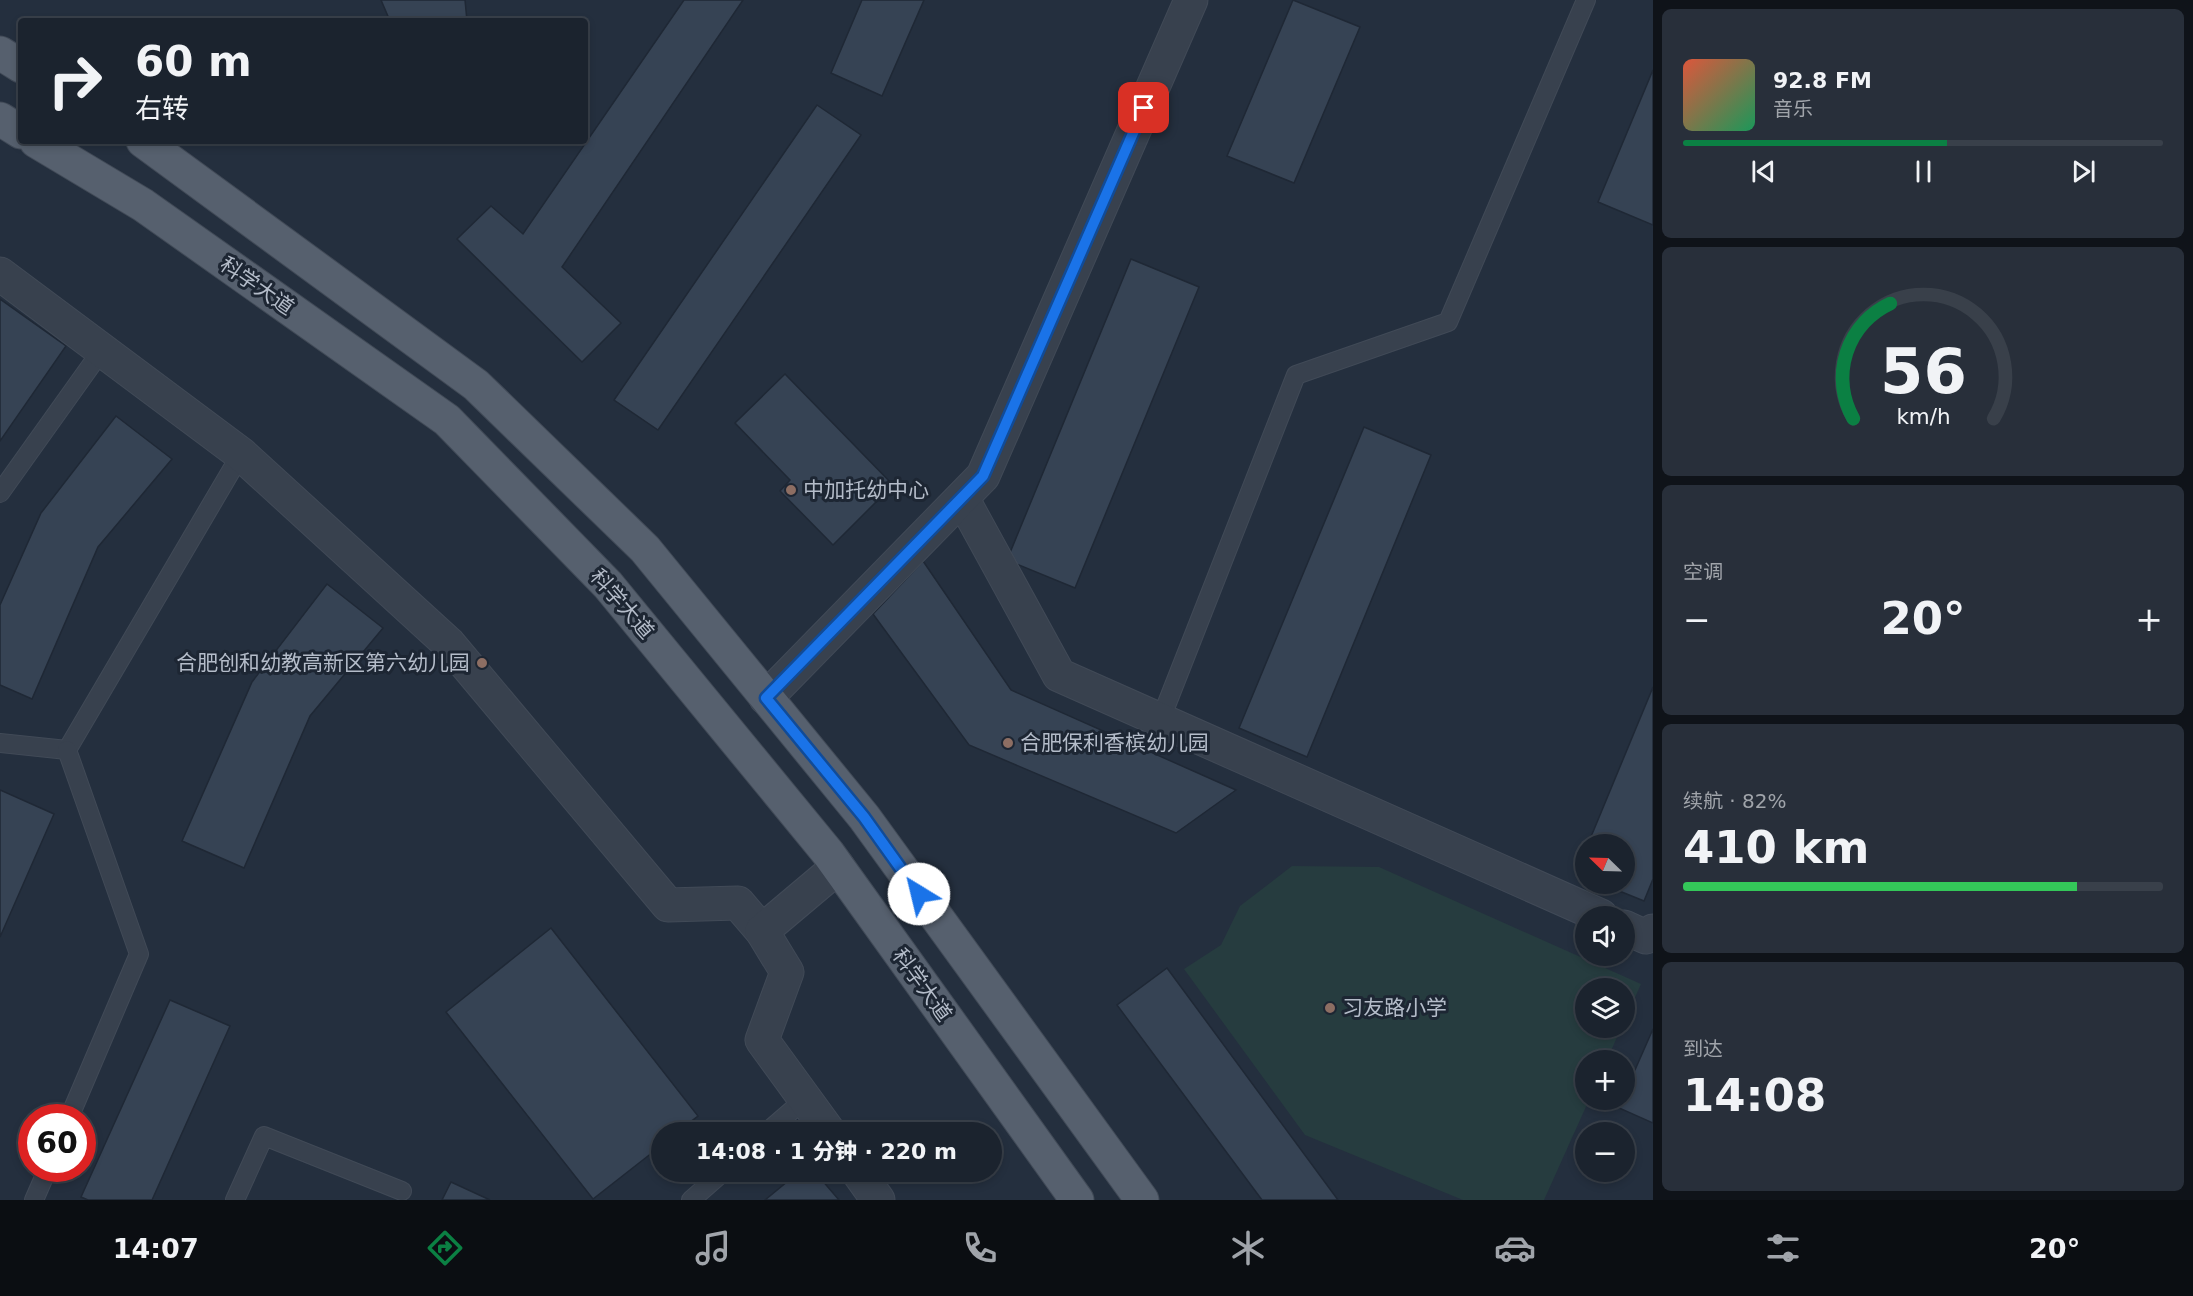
<!DOCTYPE html>
<html lang="zh">
<head>
<meta charset="utf-8">
<style>
  body { margin:0; font-family:"DejaVu Sans","Noto Sans SC",sans-serif; background:#282f3a; color:#f1f3f6; height:100vh; display:flex; flex-direction:column; font-size:22px; white-space:nowrap }
  * { box-sizing:border-box; margin:0 }
  p { font-size:20px; color:#a0a4aa }
  .icon { flex:none; width:33px; height:33px; fill:none; stroke:currentColor; stroke-width:2; stroke-linecap:round; stroke-linejoin:round }
  .map { position:relative; flex:1; overflow:hidden }
  .panel { display:flex; flex-direction:column; gap:9px; padding:9px; background:#0f1319; width:540px }
  .panel>* { flex:none }
  .top-card { position:absolute; left:18px; top:18px; width:570px; height:126px; border-radius:6px; box-shadow:0 3px 9px #0003,0 0 0 2px #39404a; background:#1b232e; color:#f1f3f6; overflow:hidden }
  .needle { width:39px; rotate:293deg }
  .tools { position:absolute; left:1575px; top:834px; display:grid; gap:12px }
  .tools a { display:grid; place-items:center; width:60px; height:60px; border-radius:50%; background:#1b232e; box-shadow:0 3px 9px #0003,0 0 0 2px #39404a; font-size:30px }
  .speed { position:absolute; left:18px; top:1104px; display:flex; gap:12px; font-size:30px; font-weight:700; text-align:center }
  .speed>* { display:grid; place-content:center; width:78px; height:78px; border-radius:50%; background:#1b232e; box-shadow:0 3px 9px #0003,0 0 0 2px #39404a; line-height:1 }
  .speed .limit { border:9px solid #d22; background:#fff; color:#111 }
  .pin { position:absolute; display:grid; place-items:center; width:51px; height:51px; color:#fff; margin:-26px; border-radius:12px; box-shadow:0 3px 9px #0006 }
  .me { position:absolute; width:66px; margin:-33px; rotate:324deg; stroke-linejoin:round; filter:drop-shadow(0 0 4px #0008) }
  .turn { display:flex; align-items:center; gap:21px; height:126px; padding:0 18px; font-size:27px }
  .turn .icon { width:78px; height:78px; stroke-width:2.5 }
  .turn b { display:block; font-size:42px; line-height:51px }
  .big { font-size:45px; font-weight:800; line-height:1.1 }
  .panel .tile { flex:1; display:flex; flex-direction:column; justify-content:center; gap:9px; min-width:0; padding:0 21px; border-radius:9px; background:#282f3a }
  .panel .dial { align-items:center; gap:0 }
  .dial svg { height:156px; overflow:visible; fill:none; stroke:#39404a; stroke-width:7; stroke-linecap:round; text-anchor:middle }
  .dial text { fill:#f1f3f6; stroke:none }
  .song { display:flex; align-items:center; gap:18px }
  .cover { width:72px; height:72px; border-radius:9px; background:linear-gradient(135deg,hsl(10 70% 55%),hsl(150 70% 35%)) }
  .played { height:6px; border-radius:3px; background:linear-gradient(90deg,#0b8043 55%,#39404a 55%) }
  .keys { display:flex; justify-content:space-around; direction:ltr }
  .heat { display:flex; justify-content:space-between; align-items:center; font-size:33px; direction:ltr }
  .charge { height:9px; border-radius:4px; background:linear-gradient(90deg,#34c759 82%,#39404a 0) }
  .trip { position:absolute; left:651px; top:1122px; width:351px; height:60px; border-radius:30px; background:#1b232e; box-shadow:0 3px 9px #0003,0 0 0 2px #39404a; font-weight:800; line-height:60px; text-align:center }
  .tab-bar { display:flex; height:96px; justify-content:space-around; align-items:center; background:#0b0e12; color:#a0a4aa }
  .tab-bar .icon { width:42px; height:42px }
  .tab-bar .current { color:#0b8043 }
  .tab-bar b { font-size:27px; color:#f1f3f6 }
  main { display:flex; flex:1; min-height:0 }
  .map>svg:first-child { display:block }
  .grass { fill:#263c3f }
  .building { fill:#364354; stroke:#1f2835; stroke-width:1.5 }
  .lines { fill:none; stroke-linecap:round; stroke-linejoin:round }
  .lane-casing { stroke:#414a57; stroke-width:20 }
  .street-casing { stroke:#414a57; stroke-width:35 }
  .primary-casing { stroke:#414a57; stroke-width:35 }
  .lane { stroke:#38414e; stroke-width:18 }
  .street { stroke:#38414e; stroke-width:33 }
  .primary { stroke:#56606e; stroke-width:33 }
  .route-casing { stroke:#114b97; stroke-width:15 }
  .route { stroke:#1a73e8; stroke-width:10 }
  .education-dot { fill:#8d6e63; stroke:#1d2633; stroke-width:2 }
  .labels { text-anchor:middle; dominant-baseline:central; stroke-width:6; stroke-linejoin:round; paint-order:stroke }
  .street-label { font-size:21px; fill:#b4bcc9; stroke:#1d2633 }
  .poi-label { font-size:21px; fill:#b4bcc9; stroke:#1d2633; text-anchor:start }
</style>
</head>
<body>
<main>
<div class="map">
<svg width="1653" height="1200" viewBox="0 0 1653 1200">
  <rect width="100%" height="100%" fill="#242f3e"/>
  <!-- grass -->
  <polygon class="grass" points="1292,866 1379,867 1641,984 1625,1020 1624,988 1586,988 1586,1028 1621,1028 1607,1060 1586,1060 1586,1100 1589,1100 1544,1200 1463,1200 1305,1135 1184,969 1221,945 1240,906"/>
  <!-- building -->
  <g class="building">
    <polygon points="381,0 465,0 467,21 390,21"/>
    <polygon points="684,0 743,0 562,267 621,323 582,362 457,239 491,206 523,234"/>
    <polygon points="862,0 924,0 882,96 831,73"/>
    <polygon points="1293,0 1360,27 1294,183 1227,156"/>
    <polygon points="1653,70 1653,225 1598,202"/>
    <polygon points="817,105 861,135 658,430 614,400"/>
    <polygon points="1131,259 1199,287 1075,588 1007,560"/>
    <polygon points="0,299 66,346 0,441"/>
    <polygon points="785,374 893,485 833,545 780,491 790,480 735,423"/>
    <polygon points="116,416 172,459 98,547 32,699 0,685 0,605 41,513"/>
    <polygon points="1364,427 1431,455 1307,757 1239,728"/>
    <polygon points="923,561 1011,690 1236,790 1176,833 969,745 873,614"/>
    <polygon points="327,584 383,628 310,716 244,868 182,841 252,682"/>
    <polygon points="1653,687 1653,879 1644,901 1602,884 1624,884 1624,844 1588,844"/>
    <polygon points="0,790 54,814 0,937"/>
    <polygon points="1586,851 1586,877 1577,873"/>
    <polygon points="551,928 698,1116 677,1132 662,1132 662,1145 593,1199 446,1012"/>
    <polygon points="1167,968 1338,1200 1262,1200 1117,1005"/>
    <polygon points="170,1000 230,1026 152,1200 88,1200 81,1197"/>
    <polygon points="1653,1029 1653,1123 1619,1108 1624,1100 1624,1095"/>
    <polygon points="799,1172 815,1172 839,1200 765,1200"/>
    <polygon points="451,1182 490,1200 442,1200"/>
  </g>
  <g class="lines">
    <!-- lane casing -->
    <g class="lane-casing">
      <g id="lane">
        <polyline points="0,493 102,350"/>
        <polyline points="1160,721 1296,375 1448,322 1586,0"/>
        <polyline points="0,743 67,750 241,454"/>
        <polyline points="67,750 139,954 69,1118"/>
        <polyline points="767,1132 805,1099"/>
        <polyline points="34,1200 48,1168"/>
        <polyline points="235,1200 264,1136 402,1191"/>
        <polyline points="691,1200 723,1172"/>
      </g>
    </g>
    <!-- street casing -->
    <g class="street-casing">
      <g id="street">
        <polyline points="0,274 241,454 449,644 668,905 738,903 762,931"/>
        <polyline points="962,498 1059,675 1601,916"/>
        <polyline points="766,698 983,476 1191,0"/>
        <polyline points="1624,927 1646,937 1653,931"/>
        <polyline points="829,1132 762,1040 787,972 762,931 838,867"/>
        <polyline points="858,1172 878,1200"/>
      </g>
    </g>
    <!-- primary casing -->
    <g class="primary-casing">
      <g id="primary">
        <polyline points="0,53 21,66"/>
        <polyline points="0,119 21,132"/>
        <polyline points="36,141 143,205 447,420 608,585 828,853 1077,1200"/>
        <polyline points="143,141 476,385 645,549 864,817 1142,1200"/>
      </g>
    </g>
    <!-- lane -->
    <use href="#lane" class="lane"/>
    <!-- street -->
    <use href="#street" class="street"/>
    <!-- primary -->
    <use href="#primary" class="primary"/>
  </g>
  <g class="lines">
    <!-- route casing -->
    <g class="route-casing">
      <polyline id="route" points="919,894 864,817 766,698 983,476 1144,108"/>
    </g>
    <!-- route -->
    <use href="#route" class="route"/>
  </g>
  <!-- markers -->
  <g class="education-dot">
    <circle cx="791" cy="490" r="6"/>
    <circle cx="482" cy="663" r="6"/>
    <circle cx="1008" cy="743" r="6"/>
    <circle cx="1330" cy="1008" r="6"/>
  </g>
  <g class="labels">
    <!-- street labels -->
    <g class="street-label">
      <text transform="translate(257 286) rotate(35)">科学大道</text>
      <text transform="translate(622 604) rotate(49)">科学大道</text>
      <text transform="translate(922 985) rotate(54)">科学大道</text>
    </g>
    <!-- poi labels -->
    <g class="poi-label">
      <text x="803" y="490">中加托幼中心</text>
      <text x="470" y="663" text-anchor="end">合肥创和幼教高新区第六幼儿园</text>
      <text x="1020" y="743">合肥保利香槟幼儿园</text>
      <text x="1342" y="1008">习友路小学</text>
    </g>
  </g>
</svg>
<div class="tools">
<a><svg class="needle" viewBox="-14 -14 28 28"><path d="M0-13l5 13h-10z" fill="#e53935"/><path d="M0 13l5-13h-10z" fill="#a0a4aa"/></svg></a>
<a><svg class="icon" aria-label="sound" viewBox="0 0 24 24"><path d="M4 9h4l5-4v14l-5-4H4zM17 9q2 3 0 6"/></svg></a>
<a><svg class="icon" aria-label="layers" viewBox="0 0 24 24"><path d="M12 4l9 5-9 5-9-5zM3 14l9 5 9-5"/></svg></a>
<a>+</a>
<a>−</a>
</div>
<div class="speed"><div class="limit">60</div></div>
<div class="pin" style="left:1144px;top:108px;background:#d93025"><svg class="icon" aria-label="arrive" viewBox="0 0 24 24"><path d="M6 21V4h12l-3 4 3 4H6"/></svg></div>
<svg class="me" style="left:919px;top:894px" viewBox="-20 -20 40 40"><circle r="19" fill="#fff"/><path d="M0-13L10 11 0 6-10 11z" fill="#1a73e8"/></svg>
<div class="trip">14:08 · 1 分钟 · 220 m</div>
<div class="top-card">
<div class="turn"><svg class="icon" aria-label="right" viewBox="0 0 24 24"><path d="M7 20v-9h11M14 6l5 5-5 5"/></svg><div><b>60 m</b>右转</div></div>
</div>
</div>
<section class="panel">
<div class="tile">
<div class="song"><i class="cover"></i><div><b>92.8 FM</b><p>音乐</p></div></div>
<div class="played"></div>
<div class="keys"><svg class="icon" aria-label="previous" viewBox="0 0 24 24"><path d="M18 5L8 12l10 7zM5 5v14"/></svg><svg class="icon" aria-label="pause" viewBox="0 0 24 24"><path d="M8 5v14M16 5v14"/></svg><svg class="icon" aria-label="next" viewBox="0 0 24 24"><path d="M6 5l10 7-10 7zM19 5v14"/></svg></div>
</div>
<div class="tile dial"><svg viewBox="0 0 100 80">
<path d="M14 69A42 42 0 1 1 86 69"/>
<path d="M14 69A42 42 0 0 1 33 10" stroke="#0b8043"/>
<text x="50" y="56" font-size="32" font-weight="700">56</text>
<text x="50" y="72" font-size="11">km/h</text>
</svg></div>
<div class="tile"><p>空调</p>
<div class="heat"><a>−</a><b class="big">20°</b><a>+</a></div>
</div>
<div class="tile"><p>续航 · 82%</p><b class="big">410 km</b><div class="charge"></div></div>
<div class="tile"><p>到达</p><b class="big">14:08</b></div>
</section>
</main>
<nav class="tab-bar">
<b>14:07</b>
<svg class="icon current" aria-label="directions" viewBox="0 0 24 24"><path d="M12 3l9 9-9 9-9-9zM9 14v-3h6M13 9l2 2-2 2"/></svg>
<svg class="icon" aria-label="music" viewBox="0 0 24 24"><path d="M9 18V5l10-2v13"/><circle cx="6" cy="18" r="3"/><circle cx="16" cy="16" r="3"/></svg>
<svg class="icon" aria-label="phone" viewBox="0 0 24 24"><path d="M5 4h4l2 5-3 2q2 4 5 5l2-3 5 2v4C11 20 4 13 5 4z"/></svg>
<svg class="icon" aria-label="climate" viewBox="0 0 24 24"><path d="M12 3v18M4 7l16 10M4 17L20 7"/></svg>
<svg class="icon" aria-label="car" viewBox="0 0 24 24"><path d="M5 17H2v-5l4-1 3-4h7l3 4 3 1v5h-3M9 17h6M6 11h13"/><circle cx="7" cy="17" r="2"/><circle cx="17" cy="17" r="2"/></svg>
<svg class="icon" aria-label="filters" viewBox="0 0 24 24"><path d="M4 7h16M4 17h16"/><circle cx="9" cy="7" r="2"/><circle cx="15" cy="17" r="2"/></svg>
<b>20°</b>
</nav>
</body>
</html>
